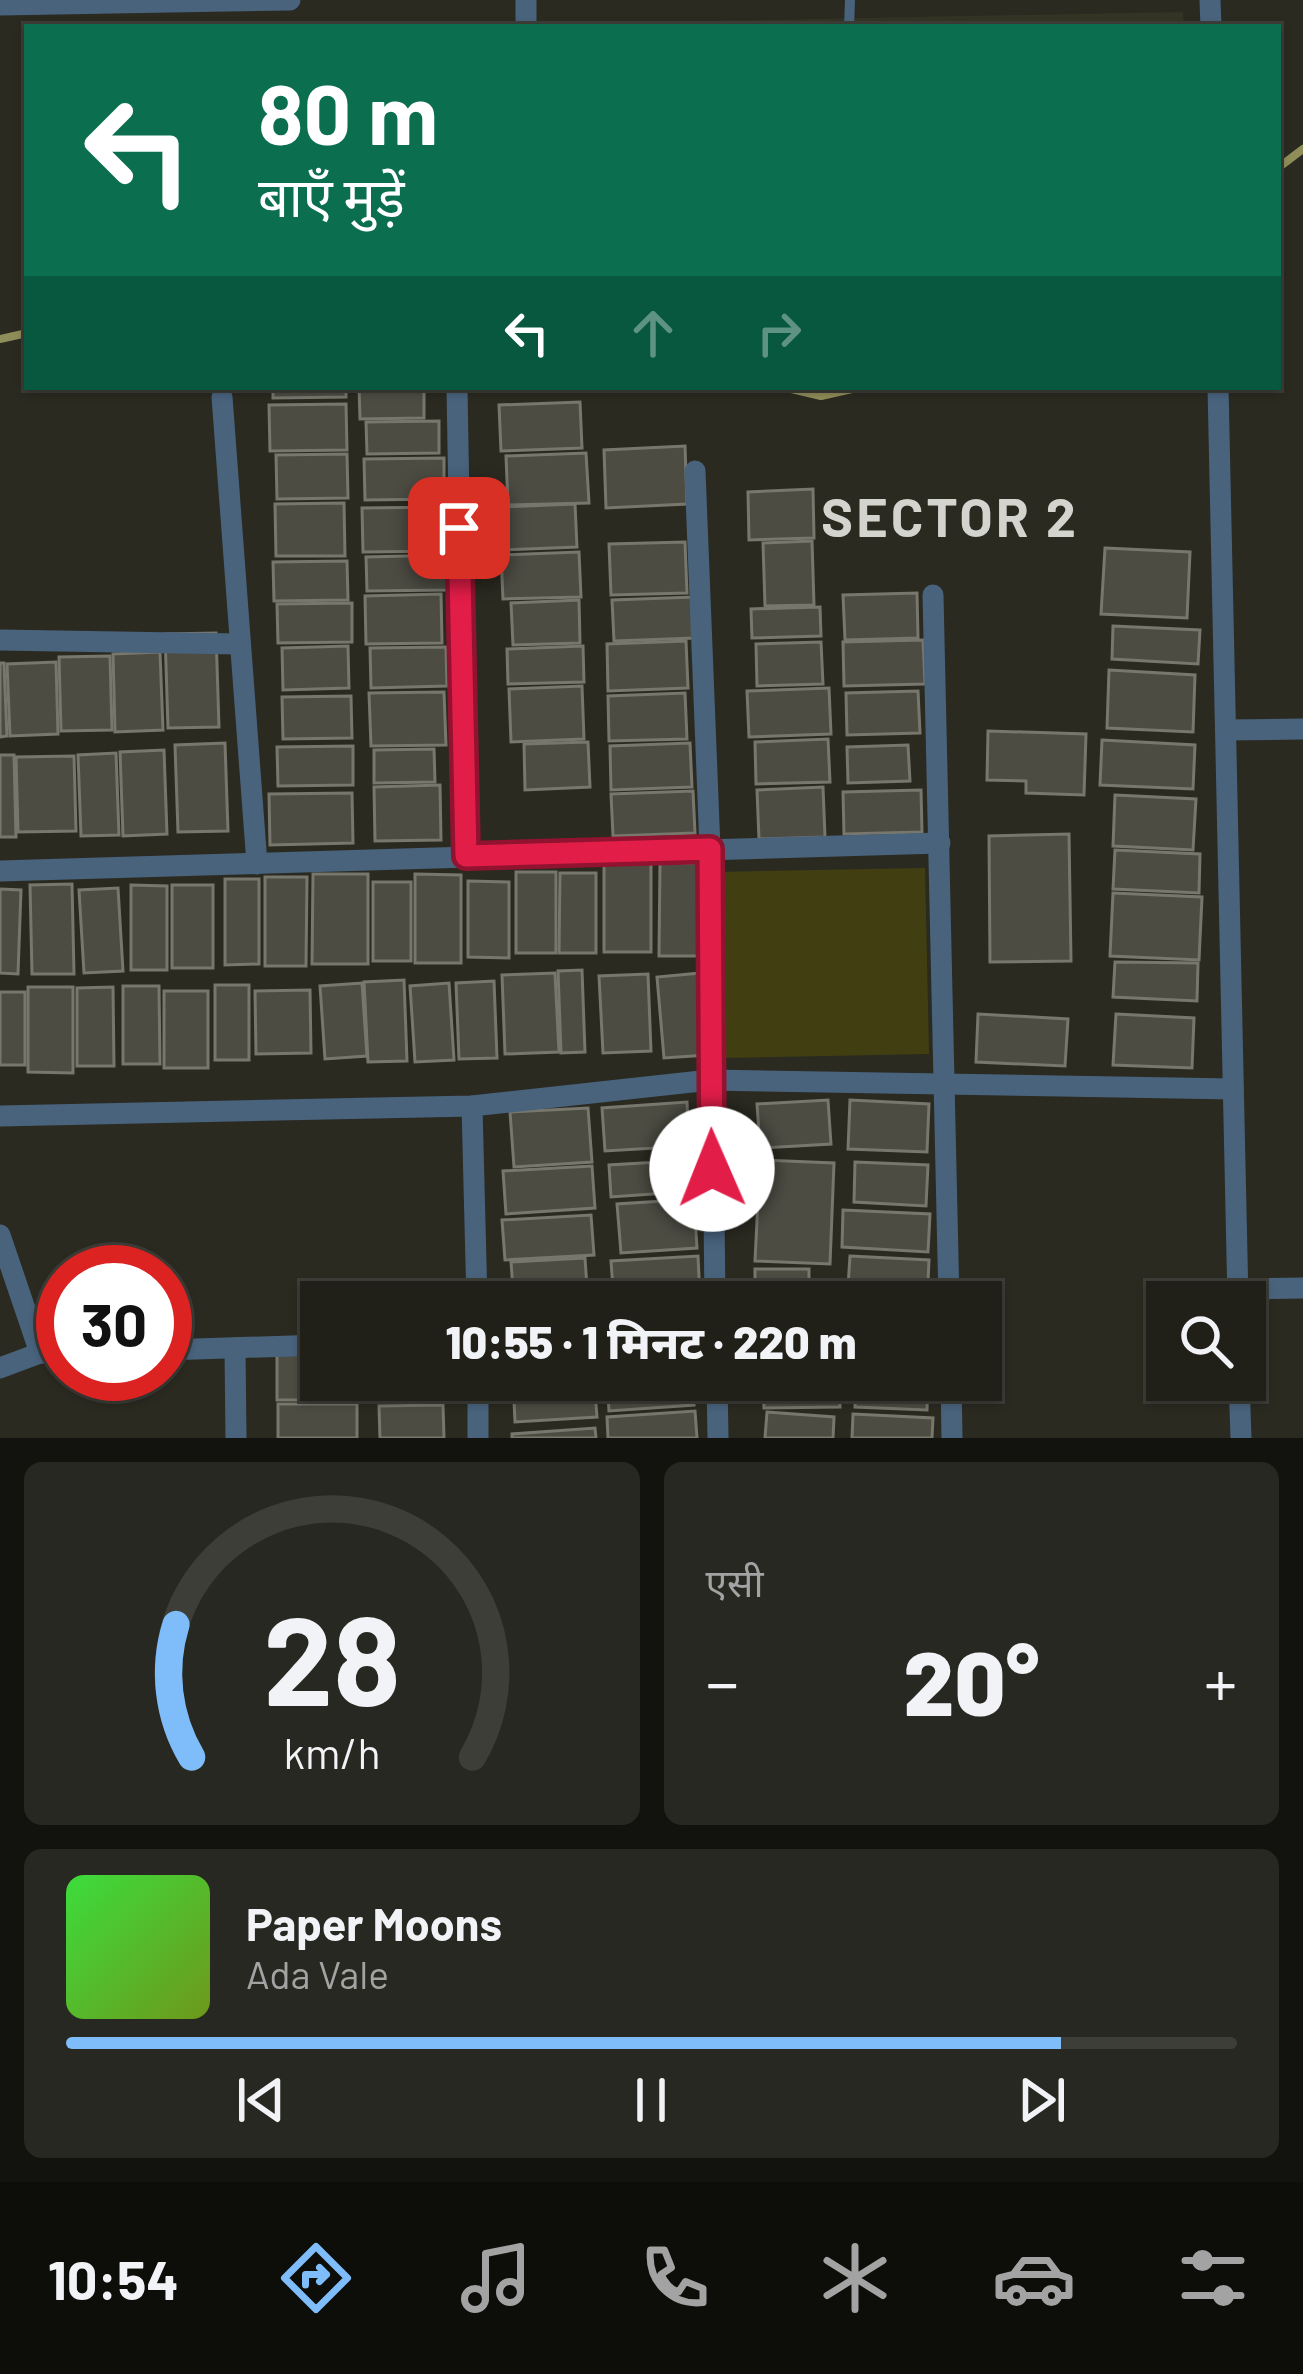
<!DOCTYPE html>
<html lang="hi">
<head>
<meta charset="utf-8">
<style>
  body { margin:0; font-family:Barlow,"Noto Sans Devanagari",sans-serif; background:#282822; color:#f1f3f6; height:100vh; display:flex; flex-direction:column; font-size:45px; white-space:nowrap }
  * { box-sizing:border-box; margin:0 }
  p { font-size:39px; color:#a2a3a2 }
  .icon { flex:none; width:66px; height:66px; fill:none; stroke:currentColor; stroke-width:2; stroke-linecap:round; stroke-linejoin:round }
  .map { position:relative; height:1438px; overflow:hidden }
  .panel { display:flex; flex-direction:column; gap:24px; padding:24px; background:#12120e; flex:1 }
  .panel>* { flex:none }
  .guide { position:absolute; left:24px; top:24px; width:1257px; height:366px; border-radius:0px; box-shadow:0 3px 9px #0004,0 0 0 3px #3d3e38; background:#0b6e4f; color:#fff; overflow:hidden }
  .controls { position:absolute; left:1146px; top:1281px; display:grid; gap:24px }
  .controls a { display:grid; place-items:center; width:120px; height:120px; border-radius:0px; background:#202019; box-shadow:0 3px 9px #0004,0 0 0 3px #3d3e38; font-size:60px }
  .speed { position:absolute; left:36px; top:1245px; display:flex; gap:24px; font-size:60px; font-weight:700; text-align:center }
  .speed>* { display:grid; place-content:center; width:156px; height:156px; border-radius:50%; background:#202019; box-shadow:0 3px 9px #0004,0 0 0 3px #3d3e38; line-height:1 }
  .speed .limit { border:18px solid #d22; background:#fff; color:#111 }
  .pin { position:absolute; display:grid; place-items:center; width:102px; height:102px; color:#fff; margin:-51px; border-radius:24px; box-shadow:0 6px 18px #0006 }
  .me { position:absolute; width:132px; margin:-66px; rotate:359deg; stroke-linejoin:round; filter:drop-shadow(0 0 9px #0008) }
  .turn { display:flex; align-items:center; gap:42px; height:252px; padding:0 36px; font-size:54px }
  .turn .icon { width:156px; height:156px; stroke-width:2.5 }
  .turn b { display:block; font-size:84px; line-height:102px }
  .lanes { display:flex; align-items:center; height:114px; padding:0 36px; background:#0003; justify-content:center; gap:60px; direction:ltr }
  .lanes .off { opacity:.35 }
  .big { font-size:90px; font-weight:800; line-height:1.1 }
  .panel .widget { flex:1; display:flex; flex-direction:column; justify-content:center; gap:18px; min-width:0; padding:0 42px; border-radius:18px; background:#282822 }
  .panel .dial { align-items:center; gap:0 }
  .dial svg { height:312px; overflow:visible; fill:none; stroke:#3d3e38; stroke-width:7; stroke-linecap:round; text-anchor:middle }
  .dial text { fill:#f1f3f6; stroke:none }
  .song { display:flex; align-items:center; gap:36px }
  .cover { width:144px; height:144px; border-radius:18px; background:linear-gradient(135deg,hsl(120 70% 55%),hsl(80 70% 35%)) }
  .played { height:12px; border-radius:6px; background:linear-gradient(90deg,#7ebdf9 85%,#3d3e38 85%) }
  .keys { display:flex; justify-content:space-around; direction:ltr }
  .heat { display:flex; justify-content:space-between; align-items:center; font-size:66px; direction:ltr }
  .panel .tiles { flex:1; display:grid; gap:24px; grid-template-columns:1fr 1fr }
  .widget:last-child { grid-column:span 2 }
  .trip { position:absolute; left:300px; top:1281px; width:702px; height:120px; border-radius:0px; background:#202019; box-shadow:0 3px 9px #0004,0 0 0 3px #3d3e38; font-weight:800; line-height:120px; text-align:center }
  .dock { display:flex; height:192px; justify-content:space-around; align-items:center; background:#0d0d0a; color:#a2a3a2 }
  .dock .icon { width:84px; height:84px }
  .dock .active { color:#7ebdf9 }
  .dock b { font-size:54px; color:#f1f3f6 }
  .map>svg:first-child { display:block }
  .built { fill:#343425 }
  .green { fill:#413f12 }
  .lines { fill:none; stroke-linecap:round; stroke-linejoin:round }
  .stream { stroke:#8f8d59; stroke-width:8 }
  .building { fill:#4c4c43; stroke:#77776d; stroke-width:3 }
  .lane { stroke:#49637d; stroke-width:10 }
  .street { stroke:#49637d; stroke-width:21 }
  .route-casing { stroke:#92132f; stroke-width:30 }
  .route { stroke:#e11d48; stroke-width:21 }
  .labels { text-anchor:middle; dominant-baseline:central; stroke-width:12; stroke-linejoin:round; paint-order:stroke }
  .district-label { font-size:54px; font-weight:bold; letter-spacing:3px; fill:#d4d4cf; stroke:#2a2a21 }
</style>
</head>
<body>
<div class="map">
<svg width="1303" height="1438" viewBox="0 0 1303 1438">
  <rect width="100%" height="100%" fill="#2a2a21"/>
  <!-- built -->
  <polygon class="built" points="1183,12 1184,27 651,27 651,22"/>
  <!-- green -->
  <polygon class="green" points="925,868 929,1054 719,1058 715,872"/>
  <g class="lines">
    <!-- stream -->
    <g class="stream">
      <polyline points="1278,168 1303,149"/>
      <polyline points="0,339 27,333"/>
      <polyline points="783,387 821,396 861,387"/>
      <polyline points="959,387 990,387"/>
    </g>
  </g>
  <!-- building -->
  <g class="building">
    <polygon points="273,387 346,387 346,397 273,398"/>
    <polygon points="359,387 424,387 424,418 360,419"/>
    <polygon points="580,402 582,448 501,451 499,405"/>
    <polygon points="346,404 347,450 270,451 269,405"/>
    <polygon points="439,421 439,453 367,454 366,422"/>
    <polygon points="685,446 687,504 606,508 604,450"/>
    <polygon points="586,453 589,503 508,505 506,456"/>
    <polygon points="347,454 348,498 277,499 276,455"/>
    <polygon points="444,458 444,499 365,500 364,459"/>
    <polygon points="813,489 814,538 749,540 748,492"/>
    <polygon points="344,503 345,556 276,556 275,504"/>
    <polygon points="575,504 577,547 503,550 501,507"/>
    <polygon points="447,507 448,551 363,552 362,508"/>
    <polygon points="812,541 814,605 765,606 763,543"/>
    <polygon points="685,542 687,593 611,595 609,544"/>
    <polygon points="1105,548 1190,552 1187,618 1101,614"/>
    <polygon points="579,552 581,597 503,599 501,555"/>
    <polygon points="447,555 448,590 367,591 366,557"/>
    <polygon points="347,561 348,600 274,601 273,562"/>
    <polygon points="917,593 918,638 845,640 843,595"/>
    <polygon points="441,594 442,643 366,644 365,596"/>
    <polygon points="694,597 695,638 614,641 612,600"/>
    <polygon points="579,600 580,643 513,645 511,603"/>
    <polygon points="352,603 352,642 278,643 277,604"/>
    <polygon points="820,607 821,636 752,638 751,609"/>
    <polygon points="1113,626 1200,630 1198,664 1112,659"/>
    <polygon points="216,633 219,727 168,728 165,634"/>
    <polygon points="923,640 925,684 844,686 843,642"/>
    <polygon points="686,641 688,688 608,691 607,644"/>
    <polygon points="821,642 823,684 757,686 756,644"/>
    <polygon points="348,646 349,688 283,690 282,648"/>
    <polygon points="583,646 584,682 508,684 507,649"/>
    <polygon points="446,647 447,686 371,688 370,648"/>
    <polygon points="160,652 163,730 115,732 113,654"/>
    <polygon points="110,656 112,730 61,731 59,657"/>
    <polygon points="56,662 58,734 10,736 7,664"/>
    <polygon points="0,663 4,663 7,736 0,737"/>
    <polygon points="1109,670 1195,675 1193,732 1107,728"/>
    <polygon points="582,686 584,739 511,742 509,689"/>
    <polygon points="829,688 831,734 749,737 747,691"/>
    <polygon points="918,691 920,733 847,735 846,693"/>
    <polygon points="444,692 446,745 371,746 369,693"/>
    <polygon points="685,693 687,739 609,741 608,696"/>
    <polygon points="351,696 352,738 283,739 282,697"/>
    <polygon points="988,731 1086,734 1084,795 1026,793 1026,781 987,780"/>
    <polygon points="828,739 830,782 756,784 755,742"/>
    <polygon points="1102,740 1195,745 1193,789 1100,785"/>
    <polygon points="588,742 590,787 525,790 524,744"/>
    <polygon points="225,743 228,831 178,832 175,745"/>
    <polygon points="690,743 692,787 611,790 610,746"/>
    <polygon points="908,745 910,781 848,783 847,747"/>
    <polygon points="353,746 353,785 278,786 277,747"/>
    <polygon points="434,749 435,782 374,783 374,750"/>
    <polygon points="164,750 167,834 123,836 120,752"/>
    <polygon points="116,753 119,835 81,836 78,755"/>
    <polygon points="0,755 14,755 16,837 0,837"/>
    <polygon points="74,756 76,831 18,832 16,757"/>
    <polygon points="440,785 441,840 375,841 374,787"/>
    <polygon points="823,787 825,837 759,839 757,790"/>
    <polygon points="921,790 922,832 844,834 843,792"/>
    <polygon points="693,791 695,833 613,836 611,794"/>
    <polygon points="352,793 353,843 270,845 269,794"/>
    <polygon points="1115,795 1196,799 1193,850 1113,846"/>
    <polygon points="1069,834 1071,961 990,962 989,836"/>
    <polygon points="1115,850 1200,854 1199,893 1113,889"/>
    <rect x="604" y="861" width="47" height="91"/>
    <polygon points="660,863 705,863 705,956 659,956"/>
    <rect x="516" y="872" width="40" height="81"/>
    <polygon points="560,873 596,873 596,953 559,953"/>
    <polygon points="313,874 368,874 368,964 312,964"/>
    <polygon points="415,874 461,875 461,963 415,963"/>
    <polygon points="265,877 307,877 306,966 265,966"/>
    <polygon points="225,879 259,879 259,964 225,965"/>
    <polygon points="468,881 509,882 509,958 468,957"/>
    <rect x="373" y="882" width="38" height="79"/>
    <polygon points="72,884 74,974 32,974 30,885"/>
    <polygon points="131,885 167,886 167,970 131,970"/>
    <rect x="172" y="885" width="41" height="83"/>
    <polygon points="118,888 123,971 84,973 79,890"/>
    <polygon points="0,889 21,890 18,974 0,973"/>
    <polygon points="1113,893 1202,897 1199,960 1110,956"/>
    <polygon points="1115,962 1198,963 1197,1001 1113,997"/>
    <polygon points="582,970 585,1052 561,1053 558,971"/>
    <polygon points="555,973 559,1052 505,1054 502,975"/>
    <polygon points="701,973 707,1055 664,1058 657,977"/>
    <polygon points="648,974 651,1051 603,1053 599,976"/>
    <polygon points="404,980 407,1061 368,1062 364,982"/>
    <polygon points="494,981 497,1058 459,1059 456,983"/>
    <polygon points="362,983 367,1056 325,1059 320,986"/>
    <polygon points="449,983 454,1060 415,1062 410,986"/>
    <rect x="215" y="985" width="34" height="75"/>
    <polygon points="123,986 159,986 160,1064 123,1064"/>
    <polygon points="28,987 73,987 73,1073 28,1072"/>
    <polygon points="113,987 114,1066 77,1066 77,988"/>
    <polygon points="310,990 311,1053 256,1054 255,991"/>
    <rect x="164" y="991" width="44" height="77"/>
    <rect x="0" y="992" width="25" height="73"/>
    <polygon points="978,1014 1068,1019 1065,1066 976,1062"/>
    <polygon points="1116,1014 1194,1018 1192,1068 1113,1065"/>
    <polygon points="828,1100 831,1144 760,1148 757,1104"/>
    <polygon points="850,1100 929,1104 927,1152 848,1149"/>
    <polygon points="687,1102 689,1146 605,1151 602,1108"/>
    <polygon points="588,1108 592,1162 514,1167 510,1112"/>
    <polygon points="693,1160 695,1191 611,1197 609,1165"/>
    <polygon points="760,1160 834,1163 830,1264 755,1261"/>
    <polygon points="855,1162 928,1165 926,1206 854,1202"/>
    <polygon points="592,1166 595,1208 506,1214 503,1171"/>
    <polygon points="694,1199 697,1248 621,1253 617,1204"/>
    <polygon points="843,1210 930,1214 928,1252 842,1247"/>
    <polygon points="591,1215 594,1255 505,1260 502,1220"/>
    <polygon points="698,1256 700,1297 614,1302 611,1261"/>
    <polygon points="850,1256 929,1260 927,1302 847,1302"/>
    <polygon points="585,1258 588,1302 514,1302 511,1262"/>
    <rect x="755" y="1269" width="54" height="33"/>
    <polygon points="277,1354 321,1354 321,1380 349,1380 349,1400 277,1400"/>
    <polygon points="382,1380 448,1380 450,1393 386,1402"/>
    <polygon points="513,1380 594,1380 597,1417 515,1422"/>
    <polygon points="607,1380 692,1380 694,1405 609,1411"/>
    <polygon points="763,1380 839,1380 840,1407 764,1408"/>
    <polygon points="856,1380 928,1380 927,1410 855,1407"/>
    <rect x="278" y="1404" width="79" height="34"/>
    <polygon points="443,1405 444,1438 380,1438 379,1406"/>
    <polygon points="695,1411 697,1438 608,1438 607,1417"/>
    <polygon points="767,1412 834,1417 833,1438 765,1438"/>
    <polygon points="853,1414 933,1418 932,1438 852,1438"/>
    <polygon points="595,1428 596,1438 512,1438 512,1434"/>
  </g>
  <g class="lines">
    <!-- lane -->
    <polyline class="lane" points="849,27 850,0"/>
    <!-- street -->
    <g class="street">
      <polyline points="526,0 526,27"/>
      <polyline points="1210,0 1211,27"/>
      <polyline points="0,5 290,0"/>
      <polyline points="457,387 465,857"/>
      <polyline points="1218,387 1238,1302"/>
      <polyline points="222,397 257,864"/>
      <polyline points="695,471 710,849 715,1302"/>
      <polyline points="933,595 949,1302"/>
      <polyline points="0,640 238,644"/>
      <polyline points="1226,730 1303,729"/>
      <polyline points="0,871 940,843"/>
      <polyline points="472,1106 477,1302"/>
      <polyline points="0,1116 472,1106 710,1080 1233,1089"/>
      <polyline points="0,1235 40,1353"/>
      <polyline points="1238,1289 1303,1288"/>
      <polyline points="235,1348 236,1438"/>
      <polyline points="165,1350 321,1345"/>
      <polyline points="0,1368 40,1353 63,1353"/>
      <polyline points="478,1380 478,1438"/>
      <polyline points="717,1380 718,1438"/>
      <polyline points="951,1380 952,1438"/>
      <polyline points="1239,1380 1241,1438"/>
    </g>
  </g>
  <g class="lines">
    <!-- route casing -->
    <g class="route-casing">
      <polyline id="route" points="459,528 466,856 710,849 712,1169"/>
    </g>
    <!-- route -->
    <use href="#route" class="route"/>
  </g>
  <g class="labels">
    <!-- district labels -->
    <g class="district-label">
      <text x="950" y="515">SECTOR 2</text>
    </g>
  </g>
</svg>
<div class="controls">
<a><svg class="icon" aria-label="search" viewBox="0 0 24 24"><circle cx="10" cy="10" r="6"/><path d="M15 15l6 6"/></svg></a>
</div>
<div class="speed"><div class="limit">30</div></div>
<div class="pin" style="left:459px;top:528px;background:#d93025"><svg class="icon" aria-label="arrive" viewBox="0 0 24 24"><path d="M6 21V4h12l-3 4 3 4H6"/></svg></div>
<svg class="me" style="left:712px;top:1169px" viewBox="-20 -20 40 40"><circle r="19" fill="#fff"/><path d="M0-13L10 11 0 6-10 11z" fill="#e11d48"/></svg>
<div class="trip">10:55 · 1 मिनट · 220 m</div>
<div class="guide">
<div class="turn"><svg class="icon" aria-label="left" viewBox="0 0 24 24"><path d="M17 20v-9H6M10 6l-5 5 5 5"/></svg><div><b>80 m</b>बाएँ मुड़ें</div></div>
<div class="lanes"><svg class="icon" aria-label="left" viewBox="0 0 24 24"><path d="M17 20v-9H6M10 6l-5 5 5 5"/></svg><svg class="icon off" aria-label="ahead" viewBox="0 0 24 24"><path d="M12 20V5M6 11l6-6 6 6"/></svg><svg class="icon off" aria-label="right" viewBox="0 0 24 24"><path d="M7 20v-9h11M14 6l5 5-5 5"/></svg></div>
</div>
</div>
<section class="panel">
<div class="tiles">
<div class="widget dial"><svg viewBox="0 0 100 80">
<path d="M14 69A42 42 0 1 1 86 69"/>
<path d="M14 69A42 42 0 0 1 10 35" stroke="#7ebdf9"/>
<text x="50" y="56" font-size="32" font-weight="700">28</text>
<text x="50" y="72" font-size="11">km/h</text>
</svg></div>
<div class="widget"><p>एसी</p>
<div class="heat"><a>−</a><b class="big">20°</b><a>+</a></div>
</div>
<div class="widget">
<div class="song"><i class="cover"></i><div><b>Paper Moons</b><p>Ada Vale</p></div></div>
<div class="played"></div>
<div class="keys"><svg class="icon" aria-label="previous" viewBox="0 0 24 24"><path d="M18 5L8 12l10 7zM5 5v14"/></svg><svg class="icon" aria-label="pause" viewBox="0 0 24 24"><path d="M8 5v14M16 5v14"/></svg><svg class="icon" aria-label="next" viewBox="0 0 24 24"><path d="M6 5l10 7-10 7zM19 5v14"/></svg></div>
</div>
</div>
</section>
<nav class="dock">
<b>10:54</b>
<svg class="icon active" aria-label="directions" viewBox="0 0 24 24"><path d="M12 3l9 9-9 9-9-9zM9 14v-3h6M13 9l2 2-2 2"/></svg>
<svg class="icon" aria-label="music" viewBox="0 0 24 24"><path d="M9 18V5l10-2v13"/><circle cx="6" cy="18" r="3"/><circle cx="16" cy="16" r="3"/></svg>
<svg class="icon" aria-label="phone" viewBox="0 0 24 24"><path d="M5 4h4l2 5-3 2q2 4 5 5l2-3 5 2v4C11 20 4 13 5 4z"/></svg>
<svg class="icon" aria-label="climate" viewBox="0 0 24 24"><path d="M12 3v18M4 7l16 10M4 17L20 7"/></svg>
<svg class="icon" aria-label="car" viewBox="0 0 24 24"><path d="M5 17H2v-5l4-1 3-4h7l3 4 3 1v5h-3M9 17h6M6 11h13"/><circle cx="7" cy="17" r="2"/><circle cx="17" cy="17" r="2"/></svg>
<svg class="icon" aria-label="filters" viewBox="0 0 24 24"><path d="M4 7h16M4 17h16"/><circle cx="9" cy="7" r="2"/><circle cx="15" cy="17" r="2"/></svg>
</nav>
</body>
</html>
